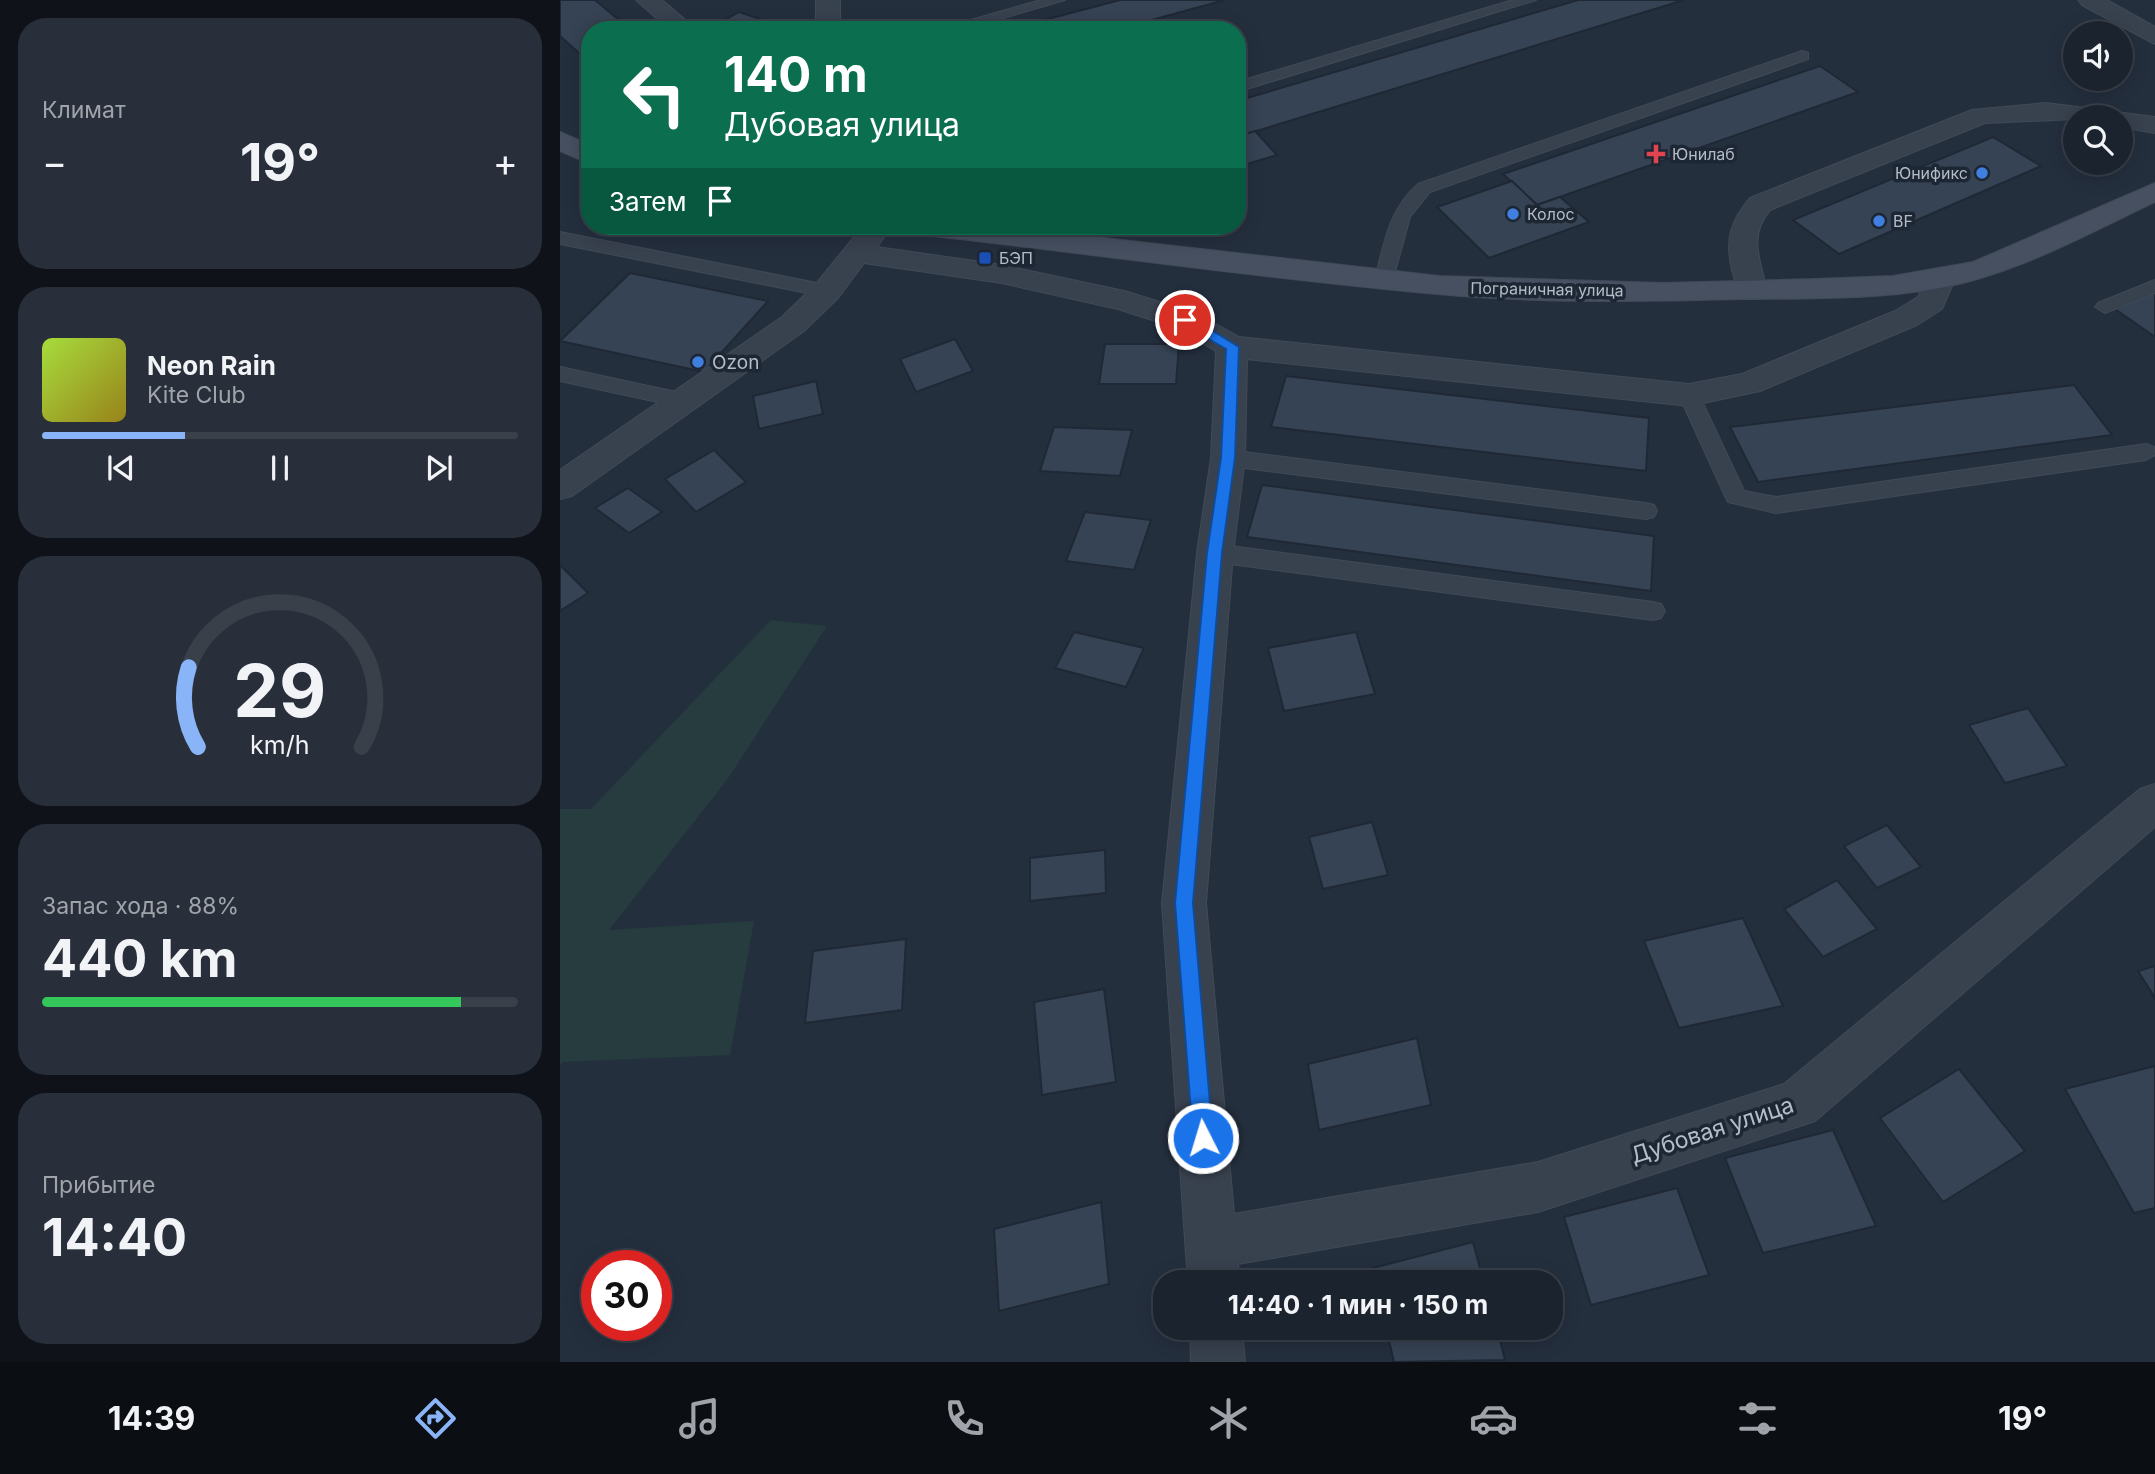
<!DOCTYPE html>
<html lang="ru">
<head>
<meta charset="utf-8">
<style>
  body { margin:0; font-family:Inter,sans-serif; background:#282f3a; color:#f1f3f6; height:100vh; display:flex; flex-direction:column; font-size:26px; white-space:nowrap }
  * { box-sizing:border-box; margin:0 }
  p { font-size:23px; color:#a0a4aa }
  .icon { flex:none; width:38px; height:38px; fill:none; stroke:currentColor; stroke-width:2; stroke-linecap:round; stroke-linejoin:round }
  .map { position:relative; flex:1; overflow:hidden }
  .panel { display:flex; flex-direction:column; gap:18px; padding:18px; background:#0f1319; width:560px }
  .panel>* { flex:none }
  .banner { position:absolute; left:21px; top:21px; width:665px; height:214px; border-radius:28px; box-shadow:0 4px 18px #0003,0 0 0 2px #39404a; background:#0b6e4f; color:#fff; overflow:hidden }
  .tools { position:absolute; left:1503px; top:21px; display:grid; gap:14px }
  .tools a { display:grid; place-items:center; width:70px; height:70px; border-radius:50%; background:#1b232e; box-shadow:0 4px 18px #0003,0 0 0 2px #39404a; font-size:35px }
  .speed { position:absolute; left:21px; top:1250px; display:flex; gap:14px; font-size:35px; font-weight:700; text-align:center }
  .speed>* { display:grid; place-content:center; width:91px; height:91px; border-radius:50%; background:#1b232e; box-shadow:0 4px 18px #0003,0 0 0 2px #39404a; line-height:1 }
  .speed .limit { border:10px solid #d22; background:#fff; color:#111 }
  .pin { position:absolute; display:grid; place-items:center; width:60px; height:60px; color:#fff; margin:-30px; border:4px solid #fff; border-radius:50%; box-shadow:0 2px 7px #0007 }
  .me { position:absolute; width:77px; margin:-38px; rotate:355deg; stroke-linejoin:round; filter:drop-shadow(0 0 5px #0008) }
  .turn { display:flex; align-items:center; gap:24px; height:147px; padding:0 28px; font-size:32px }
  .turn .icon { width:91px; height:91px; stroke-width:2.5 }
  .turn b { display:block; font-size:49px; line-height:60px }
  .then { display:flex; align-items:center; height:66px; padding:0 28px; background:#0003; gap:14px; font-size:26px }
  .big { font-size:52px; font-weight:700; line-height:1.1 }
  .panel .tile { flex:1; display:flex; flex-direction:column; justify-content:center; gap:10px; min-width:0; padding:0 24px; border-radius:28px; background:#282f3a }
  .panel .dial { align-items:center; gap:0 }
  .dial svg { height:182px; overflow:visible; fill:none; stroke:#39404a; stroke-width:7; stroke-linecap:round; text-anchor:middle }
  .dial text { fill:#f1f3f6; stroke:none }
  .song { display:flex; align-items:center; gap:21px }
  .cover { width:84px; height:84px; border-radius:10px; background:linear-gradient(135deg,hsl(80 70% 55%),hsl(50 70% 35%)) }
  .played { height:7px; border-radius:4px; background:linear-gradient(90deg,#8ab4f8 30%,#39404a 30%) }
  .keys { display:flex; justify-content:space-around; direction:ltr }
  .heat { display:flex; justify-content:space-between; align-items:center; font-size:38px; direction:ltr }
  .charge { height:10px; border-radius:5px; background:linear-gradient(90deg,#34c759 88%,#39404a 0) }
  .trip { position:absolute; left:593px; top:1270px; width:410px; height:70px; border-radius:28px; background:#1b232e; box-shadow:0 4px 18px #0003,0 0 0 2px #39404a; font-weight:700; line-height:70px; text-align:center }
  .tab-bar { display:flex; height:112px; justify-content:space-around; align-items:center; background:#0b0e12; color:#a0a4aa }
  .tab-bar .icon { width:49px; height:49px }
  .tab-bar .active { color:#8ab4f8 }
  .tab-bar b { font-size:32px; color:#f1f3f6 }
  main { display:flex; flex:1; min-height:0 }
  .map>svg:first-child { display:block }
  .green { fill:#263c3f }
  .building { fill:#364354; stroke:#1f2835; stroke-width:2 }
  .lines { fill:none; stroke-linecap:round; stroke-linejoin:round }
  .lane-casing { stroke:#414a57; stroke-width:2 }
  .street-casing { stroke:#414a57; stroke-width:2 }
  .secondary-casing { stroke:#414a57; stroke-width:2 }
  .lane { fill:#38414e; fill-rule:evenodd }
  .street { fill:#38414e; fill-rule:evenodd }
  .secondary { fill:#465061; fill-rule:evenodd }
  .route { fill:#1a73e8; stroke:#114b97; stroke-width:2 }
  .health-dot { fill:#e0444e; stroke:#1d2633; stroke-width:2.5 }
  .shop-dot { fill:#3f7fe0; stroke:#1d2633; stroke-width:2.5 }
  .transit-dot { fill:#1a4fb4; stroke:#1d2633; stroke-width:2.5 }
  .labels { text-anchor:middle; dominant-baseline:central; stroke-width:7; stroke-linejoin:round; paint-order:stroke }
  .far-poi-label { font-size:16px; fill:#b4bcc9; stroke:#1d2633; text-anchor:start }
  .far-street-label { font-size:16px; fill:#b4bcc9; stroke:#1d2633 }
  .poi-label { font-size:19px; fill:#b4bcc9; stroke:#1d2633; text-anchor:start }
  .near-street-label { font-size:23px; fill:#b4bcc9; stroke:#1d2633 }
</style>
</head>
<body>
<main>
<section class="panel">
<div class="tile"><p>Климат</p>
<div class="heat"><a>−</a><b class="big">19°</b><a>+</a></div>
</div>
<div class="tile">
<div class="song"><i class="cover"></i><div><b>Neon Rain</b><p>Kite Club</p></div></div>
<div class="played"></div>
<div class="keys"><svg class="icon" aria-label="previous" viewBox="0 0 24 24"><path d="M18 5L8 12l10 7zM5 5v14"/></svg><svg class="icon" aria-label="pause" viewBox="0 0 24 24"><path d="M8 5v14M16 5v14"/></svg><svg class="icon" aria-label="next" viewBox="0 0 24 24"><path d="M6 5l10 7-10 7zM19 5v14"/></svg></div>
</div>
<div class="tile dial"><svg viewBox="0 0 100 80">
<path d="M14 69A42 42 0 1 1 86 69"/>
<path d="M14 69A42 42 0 0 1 10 34" stroke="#8ab4f8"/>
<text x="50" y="56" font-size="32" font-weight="700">29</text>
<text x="50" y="72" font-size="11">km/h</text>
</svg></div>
<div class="tile"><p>Запас хода · 88%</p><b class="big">440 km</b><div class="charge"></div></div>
<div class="tile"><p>Прибытие</p><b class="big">14:40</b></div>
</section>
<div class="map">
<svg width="1595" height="1362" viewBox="0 0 1595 1362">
  <rect width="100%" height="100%" fill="#242f3e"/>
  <!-- green -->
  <polygon class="green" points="211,620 267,626 167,780 49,930 194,921 170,1055 2,1062 0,1066 0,809 31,809"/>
  <!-- building -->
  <g class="building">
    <polygon points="0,0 35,0 71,30 30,30 30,63 0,36"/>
    <polygon points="560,0 665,0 555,30 446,30"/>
    <polygon points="1018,0 1124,0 677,137 677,101"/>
    <polygon points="179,12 215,24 205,30 164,30 154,26"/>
    <polygon points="1260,66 1298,92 977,205 943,174"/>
    <polygon points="695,131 717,155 677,167 677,137"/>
    <polygon points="1433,137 1481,166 1279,254 1233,220"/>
    <polygon points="952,181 977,205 1000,197 1029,222 929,258 877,207"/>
    <polygon points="70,273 208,301 144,372 0,341"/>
    <polygon points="1595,292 1595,337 1555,309"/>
    <polygon points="395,339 413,371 356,392 340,359"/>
    <polygon points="545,344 619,344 616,384 539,384"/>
    <polygon points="726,376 1089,418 1086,471 711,427"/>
    <polygon points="256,381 263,414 199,429 193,396"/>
    <polygon points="1514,385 1552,435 1198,482 1170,427"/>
    <polygon points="494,427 572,430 560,476 480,471"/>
    <polygon points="154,450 186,482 136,512 105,479"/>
    <polygon points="702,485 1094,536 1091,591 687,537"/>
    <polygon points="68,488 102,512 69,533 35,508"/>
    <polygon points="525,512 591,520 574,570 506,561"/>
    <polygon points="0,565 28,593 0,611"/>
    <polygon points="514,632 584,648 566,687 495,668"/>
    <polygon points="796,632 815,694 724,711 708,648"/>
    <polygon points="1468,708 1507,766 1445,783 1409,725"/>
    <polygon points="812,822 828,875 763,889 749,837"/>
    <polygon points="1327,825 1361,867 1317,888 1284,846"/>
    <polygon points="545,850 546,893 470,901 470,858"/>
    <polygon points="1277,880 1317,929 1263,957 1224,909"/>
    <polygon points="1183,918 1223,1006 1119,1028 1084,941"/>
    <polygon points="346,939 342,1010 245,1023 253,951"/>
    <polygon points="1595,966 1595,998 1578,971"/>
    <polygon points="544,989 556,1082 482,1095 474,1002"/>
    <polygon points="857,1038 871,1105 759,1130 748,1064"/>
    <polygon points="1595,1066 1595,1208 1574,1213 1505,1089"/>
    <polygon points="1399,1069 1465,1151 1383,1202 1320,1118"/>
    <polygon points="1273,1130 1316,1226 1203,1253 1165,1158"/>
    <polygon points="1117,1188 1149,1275 1031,1305 1004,1217"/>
    <polygon points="541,1202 549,1284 439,1311 434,1229"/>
    <polygon points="913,1242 924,1283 816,1283 813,1268"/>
    <polygon points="826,1328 937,1328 945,1360 834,1362"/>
  </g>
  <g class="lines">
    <!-- lane casing -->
    <g class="lane-casing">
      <g id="lane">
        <polygon points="481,0 505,0 402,30 376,30"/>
        <polygon points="953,0 976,0 677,92 677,82"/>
        <path d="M1242,51L1248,53V59L870,192L850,217L833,279L824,285L815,279C824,244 829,209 858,184Z"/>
        <polygon points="0,232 267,285 276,291 267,297 0,244"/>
        <polygon points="1595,280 1595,293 1545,313 1535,307 1538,303"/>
        <polygon points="0,367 121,393 131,400 121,407 0,381"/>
        <polygon points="1129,388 1139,395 1184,491 1216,497 1586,444 1594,447 1595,455 1586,460 1216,513 1168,502 1165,496 1119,395"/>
        <polygon points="668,450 1086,503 1094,505 1097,511 1094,517 1086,519 668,466 660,463 657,458 660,453"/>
        <polygon points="655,544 1093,602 1101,604 1105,611 1101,618 1093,620 655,562 647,559 644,553 647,547"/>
      </g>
    </g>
    <!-- street casing -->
    <g class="street-casing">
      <g id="street">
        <polygon points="76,0 102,0 137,30 110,30"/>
        <rect x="256" y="0" width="24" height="30"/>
        <polygon points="1518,0 1547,0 1595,27 1595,44 1522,5"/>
        <path d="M1486,103L1595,117V133L1561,127V117L1425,123L1210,210C1188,235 1200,261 1207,290L1203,297L1192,299L1181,297C1176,288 1175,280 1172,270C1165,240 1170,222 1190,198L1412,110Z"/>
        <polygon points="303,226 332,226 317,247 442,265 564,291 636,313 679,337 1129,384 1182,374 1335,311 1358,297 1370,272 1380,270 1390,272 1395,279 1382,309 1357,325 1200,391 1129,406 687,359 685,458 673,553 646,903 674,1214 978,1162 1224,1084 1580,789 1595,784 1595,827 1255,1121 978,1212 678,1264 680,1283 628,1283 602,903 637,553 651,458 656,351 614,327 558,309 442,283 304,263 278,298 244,331 12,496 0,499 0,470 222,317 256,284"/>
        <polygon points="630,1328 682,1328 685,1362 631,1362"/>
      </g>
    </g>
    <!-- secondary casing -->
    <g class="secondary-casing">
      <g id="secondary">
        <polygon points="0,132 30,145 30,164 0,151"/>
        <path d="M1595,183V202C1525,235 1456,274 1380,288C1314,300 1245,298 1179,299C1081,302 974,303 877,294C706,279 535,254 364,235L354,232L350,226H438L879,276L1103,283L1255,279L1333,276L1413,262Z"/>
      </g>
    </g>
    <!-- lane -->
    <use href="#lane" class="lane"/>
    <!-- street -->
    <use href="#street" class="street"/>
    <!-- secondary -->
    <use href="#secondary" class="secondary"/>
  </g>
  <!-- route -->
  <polygon class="route" points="621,317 630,317 679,347 675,458 662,553 633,903 653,1138 650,1145 643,1148 636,1145 633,1138 615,903 647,553 661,458 666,349 621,323"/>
  <!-- markers -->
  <path class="health-dot" d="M1092.5 143.5h7v7h7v7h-7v7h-7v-7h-7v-7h7z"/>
  <g class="shop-dot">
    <circle cx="1422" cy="173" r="7"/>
    <circle cx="953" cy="214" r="7"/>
    <circle cx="1319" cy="221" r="7"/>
    <circle cx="138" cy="362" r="7"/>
  </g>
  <rect class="transit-dot" x="418" y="251" width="14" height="14" rx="3.5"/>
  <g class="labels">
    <!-- far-poi labels -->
    <g class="far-poi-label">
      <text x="1112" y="154">Юнилаб</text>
      <text x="1408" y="173" text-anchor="end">Юнификс</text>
      <text x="967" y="214">Колос</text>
      <text x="1333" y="221">BF</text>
      <text x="439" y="258">БЭП</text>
    </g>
    <!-- far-street labels -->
    <g class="far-street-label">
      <text transform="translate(987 289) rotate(1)">Пограничная улица</text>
    </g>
    <!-- poi labels -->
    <g class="poi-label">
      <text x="152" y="362">Ozon</text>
    </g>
    <!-- near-street labels -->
    <g class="near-street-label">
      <text transform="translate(1152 1130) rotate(-18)">Дубовая улица</text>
    </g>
  </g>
</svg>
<div class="tools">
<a><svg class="icon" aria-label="sound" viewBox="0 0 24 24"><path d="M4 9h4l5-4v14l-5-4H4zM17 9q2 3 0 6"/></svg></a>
<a><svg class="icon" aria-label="search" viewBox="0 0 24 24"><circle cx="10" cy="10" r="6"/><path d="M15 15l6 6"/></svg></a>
</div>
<div class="speed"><div class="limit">30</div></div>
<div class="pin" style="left:625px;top:320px;background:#d93025"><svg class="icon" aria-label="arrive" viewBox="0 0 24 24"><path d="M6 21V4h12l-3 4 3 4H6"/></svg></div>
<svg class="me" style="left:643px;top:1138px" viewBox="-20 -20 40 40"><circle r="17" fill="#1a73e8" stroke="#fff" stroke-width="3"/><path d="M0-11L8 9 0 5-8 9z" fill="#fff"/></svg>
<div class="trip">14:40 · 1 мин · 150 m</div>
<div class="banner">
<div class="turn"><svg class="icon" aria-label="left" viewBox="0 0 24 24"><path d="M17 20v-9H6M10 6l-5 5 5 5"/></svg><div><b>140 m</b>Дубовая улица</div></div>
<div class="then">Затем<svg class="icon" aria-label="arrive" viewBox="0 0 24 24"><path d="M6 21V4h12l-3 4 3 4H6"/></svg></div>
</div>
</div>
</main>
<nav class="tab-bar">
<b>14:39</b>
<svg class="icon active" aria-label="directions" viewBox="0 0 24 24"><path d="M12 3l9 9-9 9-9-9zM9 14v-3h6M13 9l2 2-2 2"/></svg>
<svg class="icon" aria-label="music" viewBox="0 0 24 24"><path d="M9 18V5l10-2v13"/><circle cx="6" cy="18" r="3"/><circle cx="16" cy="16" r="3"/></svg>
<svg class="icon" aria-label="phone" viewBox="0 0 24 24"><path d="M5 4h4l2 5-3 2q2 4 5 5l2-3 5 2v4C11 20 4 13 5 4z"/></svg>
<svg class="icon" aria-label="climate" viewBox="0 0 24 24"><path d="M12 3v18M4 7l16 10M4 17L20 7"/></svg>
<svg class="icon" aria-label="car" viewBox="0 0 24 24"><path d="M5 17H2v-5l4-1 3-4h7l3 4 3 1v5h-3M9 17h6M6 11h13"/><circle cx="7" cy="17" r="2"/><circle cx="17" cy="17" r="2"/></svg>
<svg class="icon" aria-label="filters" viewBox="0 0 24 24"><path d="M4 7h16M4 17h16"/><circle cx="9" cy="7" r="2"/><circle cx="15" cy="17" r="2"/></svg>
<b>19°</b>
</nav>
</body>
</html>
